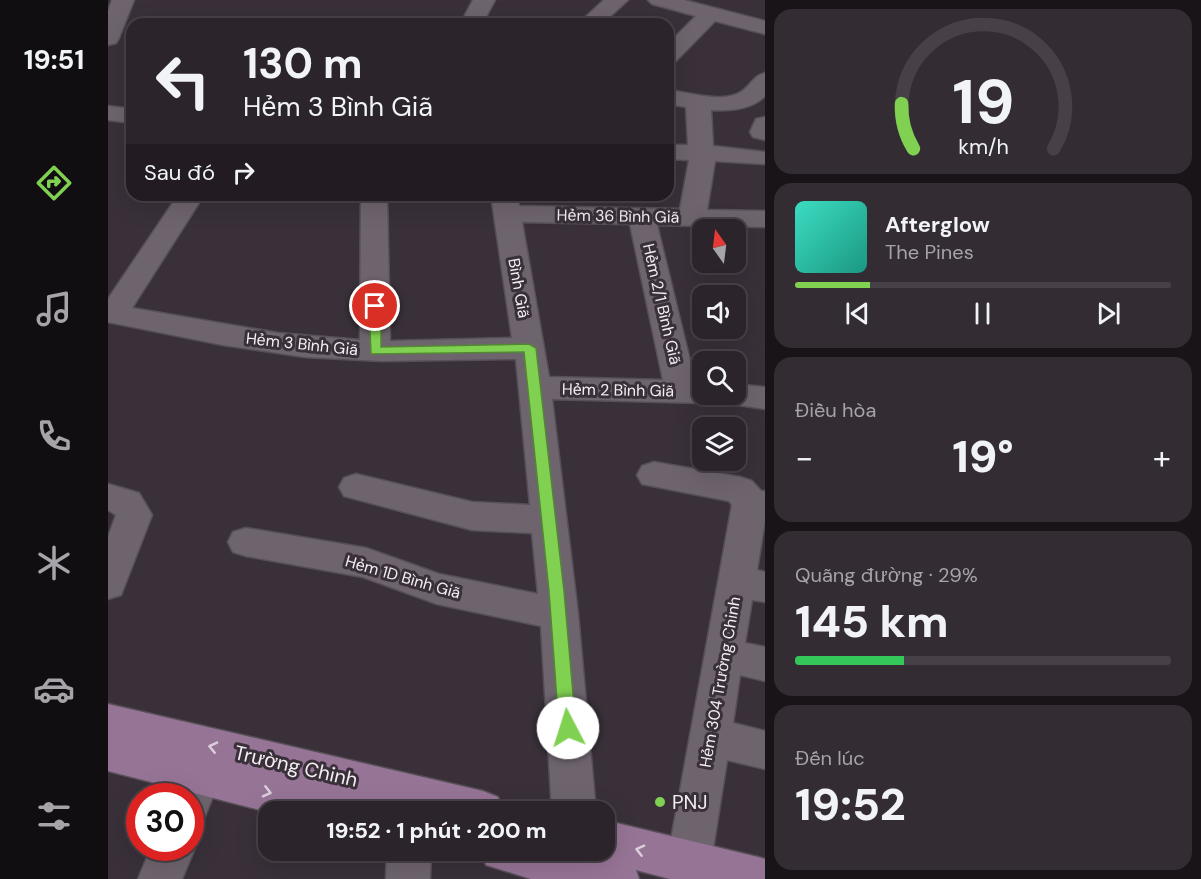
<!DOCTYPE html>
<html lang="vi">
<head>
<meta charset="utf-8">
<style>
  body { margin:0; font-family:"DM Sans",sans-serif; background:#332c33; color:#f1f3f6; height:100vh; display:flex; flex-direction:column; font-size:22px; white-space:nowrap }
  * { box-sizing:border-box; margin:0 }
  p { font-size:20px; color:#a6a4a9 }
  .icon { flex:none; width:33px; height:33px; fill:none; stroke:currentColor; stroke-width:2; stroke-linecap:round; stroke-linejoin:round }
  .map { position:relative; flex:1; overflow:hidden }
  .panel { display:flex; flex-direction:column; gap:9px; padding:9px; background:#181418; width:436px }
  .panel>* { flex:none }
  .banner { position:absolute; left:18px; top:18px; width:548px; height:183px; border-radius:18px; box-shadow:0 6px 24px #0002,0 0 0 2px #474147; background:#2b242b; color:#f1f3f6; overflow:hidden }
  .needle { width:39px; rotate:346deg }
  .controls { position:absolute; left:584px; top:219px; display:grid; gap:12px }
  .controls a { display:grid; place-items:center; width:54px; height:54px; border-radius:12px; background:#2b242b; box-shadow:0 6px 24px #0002,0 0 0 2px #474147; font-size:30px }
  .speed { position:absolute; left:18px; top:783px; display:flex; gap:12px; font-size:30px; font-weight:700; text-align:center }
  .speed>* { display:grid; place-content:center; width:78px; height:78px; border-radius:50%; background:#2b242b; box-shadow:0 6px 24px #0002,0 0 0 2px #474147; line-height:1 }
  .speed .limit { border:9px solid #d22; background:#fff; color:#111 }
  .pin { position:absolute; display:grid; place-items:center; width:51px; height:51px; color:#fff; margin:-26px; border:3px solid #fff; border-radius:50%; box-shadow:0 2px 6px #0007 }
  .me { position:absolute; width:66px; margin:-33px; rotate:355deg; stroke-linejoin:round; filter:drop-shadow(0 0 4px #0008) }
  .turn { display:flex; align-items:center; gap:21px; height:126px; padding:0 18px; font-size:27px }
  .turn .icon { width:78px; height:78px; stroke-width:2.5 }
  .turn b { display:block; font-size:42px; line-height:51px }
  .then { display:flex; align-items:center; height:57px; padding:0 18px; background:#0003; gap:12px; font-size:22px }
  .big { font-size:45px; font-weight:800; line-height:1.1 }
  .panel .widget { flex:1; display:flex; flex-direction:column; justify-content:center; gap:9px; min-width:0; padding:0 21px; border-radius:18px; background:#332c33 }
  .panel .dial { align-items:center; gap:0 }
  .dial svg { height:156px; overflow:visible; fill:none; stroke:#474147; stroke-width:7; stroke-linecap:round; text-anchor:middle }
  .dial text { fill:#f1f3f6; stroke:none }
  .song { display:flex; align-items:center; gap:18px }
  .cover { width:72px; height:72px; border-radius:9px; background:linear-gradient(135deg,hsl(170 70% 55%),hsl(170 70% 35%)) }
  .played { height:6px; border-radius:3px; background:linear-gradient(90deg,#80d051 20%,#474147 20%) }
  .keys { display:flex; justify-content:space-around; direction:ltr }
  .heat { display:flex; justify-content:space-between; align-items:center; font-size:33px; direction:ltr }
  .charge { height:9px; border-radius:4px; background:linear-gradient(90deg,#34c759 29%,#474147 0) }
  .trip { position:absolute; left:150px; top:801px; width:357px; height:60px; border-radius:18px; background:#2b242b; box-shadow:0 6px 24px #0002,0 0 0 2px #474147; font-weight:800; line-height:60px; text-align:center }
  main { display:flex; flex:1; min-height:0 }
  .tab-bar { display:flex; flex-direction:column; width:108px; justify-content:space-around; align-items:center; background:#110e11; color:#a6a4a9 }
  .tab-bar .icon { width:42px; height:42px }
  .tab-bar .active { color:#80d051 }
  .tab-bar b { font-size:27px; color:#f1f3f6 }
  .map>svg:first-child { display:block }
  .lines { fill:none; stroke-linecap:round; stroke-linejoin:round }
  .minor-casing { stroke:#574f57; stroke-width:3 }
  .major-casing { stroke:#574f57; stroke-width:3 }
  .minor { fill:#6e646e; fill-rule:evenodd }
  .major { fill:#967496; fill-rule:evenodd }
  .oneway { stroke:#dccfdc }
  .route { fill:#80d051; stroke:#538735; stroke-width:1.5 }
  .poi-dot { fill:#80d051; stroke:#393039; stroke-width:2 }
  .labels { text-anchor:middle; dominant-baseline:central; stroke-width:6; stroke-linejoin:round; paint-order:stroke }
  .street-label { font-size:16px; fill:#f4edf3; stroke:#393039 }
  .near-street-label { font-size:20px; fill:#f4edf3; stroke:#393039 }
  .near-poi-label { font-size:20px; fill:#f4edf3; stroke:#393039; text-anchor:start }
</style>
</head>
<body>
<main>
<nav class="tab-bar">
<b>19:51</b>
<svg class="icon active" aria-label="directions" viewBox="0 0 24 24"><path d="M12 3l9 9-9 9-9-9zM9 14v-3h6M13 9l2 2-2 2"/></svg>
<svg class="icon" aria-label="music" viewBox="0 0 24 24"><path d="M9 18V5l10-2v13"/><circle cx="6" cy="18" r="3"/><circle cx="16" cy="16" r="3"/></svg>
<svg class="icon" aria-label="phone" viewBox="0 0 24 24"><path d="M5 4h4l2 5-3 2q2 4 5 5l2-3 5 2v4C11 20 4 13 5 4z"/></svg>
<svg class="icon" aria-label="climate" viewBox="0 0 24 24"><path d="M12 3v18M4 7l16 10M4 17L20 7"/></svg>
<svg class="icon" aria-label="car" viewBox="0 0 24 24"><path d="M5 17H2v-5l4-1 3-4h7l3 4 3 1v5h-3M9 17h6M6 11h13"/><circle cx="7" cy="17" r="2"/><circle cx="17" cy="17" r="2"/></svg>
<svg class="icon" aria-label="filters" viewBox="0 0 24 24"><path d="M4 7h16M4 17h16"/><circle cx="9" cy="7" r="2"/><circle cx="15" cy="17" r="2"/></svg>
</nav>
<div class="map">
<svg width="657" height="879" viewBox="0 0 657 879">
  <rect width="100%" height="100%" fill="#393039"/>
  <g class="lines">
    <!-- minor casing -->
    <g class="minor-casing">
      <g id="minor">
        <polygon points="4,0 26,0 11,38 8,43 0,45 0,11"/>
        <polygon points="365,0 387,0 379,15 378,24 356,24 357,15"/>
        <polygon points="496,0 520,0 494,24 470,24"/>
        <polygon points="540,0 576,0 657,21 657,34 607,21 568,61 560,63 560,44 588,16 544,4"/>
        <path d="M657,73V96C643,110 621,111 603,110L605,146L657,152V164L607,161L599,210L657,211V227L549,225L587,381H594V394H627V384L657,387V409L608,402L606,399L594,403L444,399L470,614L488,812H444L433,626L329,604L255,577L138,556L125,552L120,542L125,532L138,528L258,548L331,574L430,594L424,533L364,530L236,496L231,487L236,478L248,474L364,502L422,505L408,359L274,361L197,357L115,345L0,322V299L70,195H96L24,308L170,333L252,340L253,195H279L282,341L404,338L383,195H409L411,206L572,209L581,160L560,159V145H580L578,107L560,104V90C580,92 611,103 631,93C642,88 644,76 657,73ZM414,222L522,224L555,380L441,377Z"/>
        <polygon points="0,106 24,109 24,123 0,120"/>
        <polygon points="657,117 657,140 645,137 642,132 648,119"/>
        <polygon points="546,462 632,477 644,481 653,491 657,491 657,520 649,570 657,572 657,602 644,600 637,643 657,647 657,681 632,675 625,723 657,731 657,769 619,760 603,862 597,878 593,879 565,878 559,862 624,505 621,501 534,484 529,475 534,466"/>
        <polygon points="0,484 31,493 44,515 13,595 0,599 0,537 8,515 0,510"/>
        <polygon points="93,755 108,761 114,775 97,816 82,822 82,796 63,796 78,761"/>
        <polygon points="82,837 87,848 74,879 30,879 43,848 82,848"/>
        <polygon points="279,850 323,850 322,879 278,879"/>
      </g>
    </g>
    <!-- major casing -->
    <g class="major-casing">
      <g id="major">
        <polygon points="0,704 375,791 390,797 396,812 289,812 257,804 260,812 160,812 0,771"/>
        <polygon points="496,820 650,857 657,859 657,879 562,879 528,870 531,879 423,879 378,865 372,850 496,850"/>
      </g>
    </g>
    <!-- minor -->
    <use href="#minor" class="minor"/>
    <!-- major -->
    <use href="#major" class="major"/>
  </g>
  <!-- one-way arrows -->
  <defs><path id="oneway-chevron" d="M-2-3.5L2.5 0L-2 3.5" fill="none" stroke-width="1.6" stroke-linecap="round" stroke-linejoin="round" transform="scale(1.5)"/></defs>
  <g class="oneway">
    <use href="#oneway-chevron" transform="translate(105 747) rotate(-167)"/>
    <use href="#oneway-chevron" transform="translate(159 792) rotate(14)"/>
    <use href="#oneway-chevron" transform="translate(532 850) rotate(-166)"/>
  </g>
  <!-- route -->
  <polygon class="route" points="267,302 273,306 273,347 421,344 428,348 456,591 468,728 466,734 460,736 454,734 451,728 441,591 416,352 263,354 261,306"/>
  <!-- markers -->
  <circle class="poi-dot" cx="552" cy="802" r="6"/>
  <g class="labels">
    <!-- street labels -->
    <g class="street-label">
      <text transform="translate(510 216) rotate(1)">Hẻm 36 Bình Giã</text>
      <text transform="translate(411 288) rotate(80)">Bình Giã</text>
      <text transform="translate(554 304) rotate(77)">Hẻm 2/1 Bình Giã</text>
      <text transform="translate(194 344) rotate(6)">Hẻm 3 Bình Giã</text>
      <text transform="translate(510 390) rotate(1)">Hẻm 2 Bình Giã</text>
      <text transform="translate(295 577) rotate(16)">Hẻm 1D Bình Giã</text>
      <text transform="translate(612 682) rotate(-80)">Hẻm 304 Trường Chinh</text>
    </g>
    <!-- near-street labels -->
    <g class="near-street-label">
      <text transform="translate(188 766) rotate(13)">Trường Chinh</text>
    </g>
    <!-- near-poi labels -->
    <g class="near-poi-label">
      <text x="564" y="802">PNJ</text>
    </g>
  </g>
</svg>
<div class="controls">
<a><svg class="needle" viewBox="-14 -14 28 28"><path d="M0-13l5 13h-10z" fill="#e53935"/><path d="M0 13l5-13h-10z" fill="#a6a4a9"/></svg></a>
<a><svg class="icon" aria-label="sound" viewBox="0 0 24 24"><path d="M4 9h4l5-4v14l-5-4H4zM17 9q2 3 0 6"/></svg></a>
<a><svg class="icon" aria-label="search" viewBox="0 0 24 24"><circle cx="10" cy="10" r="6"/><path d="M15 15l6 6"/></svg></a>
<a><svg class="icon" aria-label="layers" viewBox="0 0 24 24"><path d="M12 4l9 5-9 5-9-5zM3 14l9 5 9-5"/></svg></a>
</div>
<div class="speed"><div class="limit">30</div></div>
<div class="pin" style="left:267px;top:306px;background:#d93025"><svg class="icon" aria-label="arrive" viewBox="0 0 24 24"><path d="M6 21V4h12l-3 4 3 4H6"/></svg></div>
<svg class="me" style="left:460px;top:728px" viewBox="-20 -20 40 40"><circle r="19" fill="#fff"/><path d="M0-13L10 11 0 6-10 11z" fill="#80d051"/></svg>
<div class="trip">19:52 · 1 phút · 200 m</div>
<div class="banner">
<div class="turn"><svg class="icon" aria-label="left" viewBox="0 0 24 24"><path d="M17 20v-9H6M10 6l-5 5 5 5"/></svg><div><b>130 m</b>Hẻm 3 Bình Giã</div></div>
<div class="then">Sau đó<svg class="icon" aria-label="right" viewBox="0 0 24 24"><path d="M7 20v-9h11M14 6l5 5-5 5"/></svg></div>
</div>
</div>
<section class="panel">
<div class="widget dial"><svg viewBox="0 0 100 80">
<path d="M14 69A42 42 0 1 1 86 69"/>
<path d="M14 69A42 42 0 0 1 8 46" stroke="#80d051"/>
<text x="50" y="56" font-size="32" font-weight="700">19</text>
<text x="50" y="72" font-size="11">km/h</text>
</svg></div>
<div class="widget">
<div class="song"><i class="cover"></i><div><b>Afterglow</b><p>The Pines</p></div></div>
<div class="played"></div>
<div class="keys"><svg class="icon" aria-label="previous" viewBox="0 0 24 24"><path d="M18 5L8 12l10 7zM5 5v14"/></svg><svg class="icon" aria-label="pause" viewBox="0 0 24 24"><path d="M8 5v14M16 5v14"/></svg><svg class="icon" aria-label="next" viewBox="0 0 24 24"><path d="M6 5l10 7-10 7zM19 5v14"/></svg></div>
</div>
<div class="widget"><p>Điều hòa</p>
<div class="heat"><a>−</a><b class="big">19°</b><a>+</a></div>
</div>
<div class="widget"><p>Quãng đường · 29%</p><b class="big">145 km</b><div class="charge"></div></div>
<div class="widget"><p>Đến lúc</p><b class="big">19:52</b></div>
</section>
</main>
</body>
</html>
